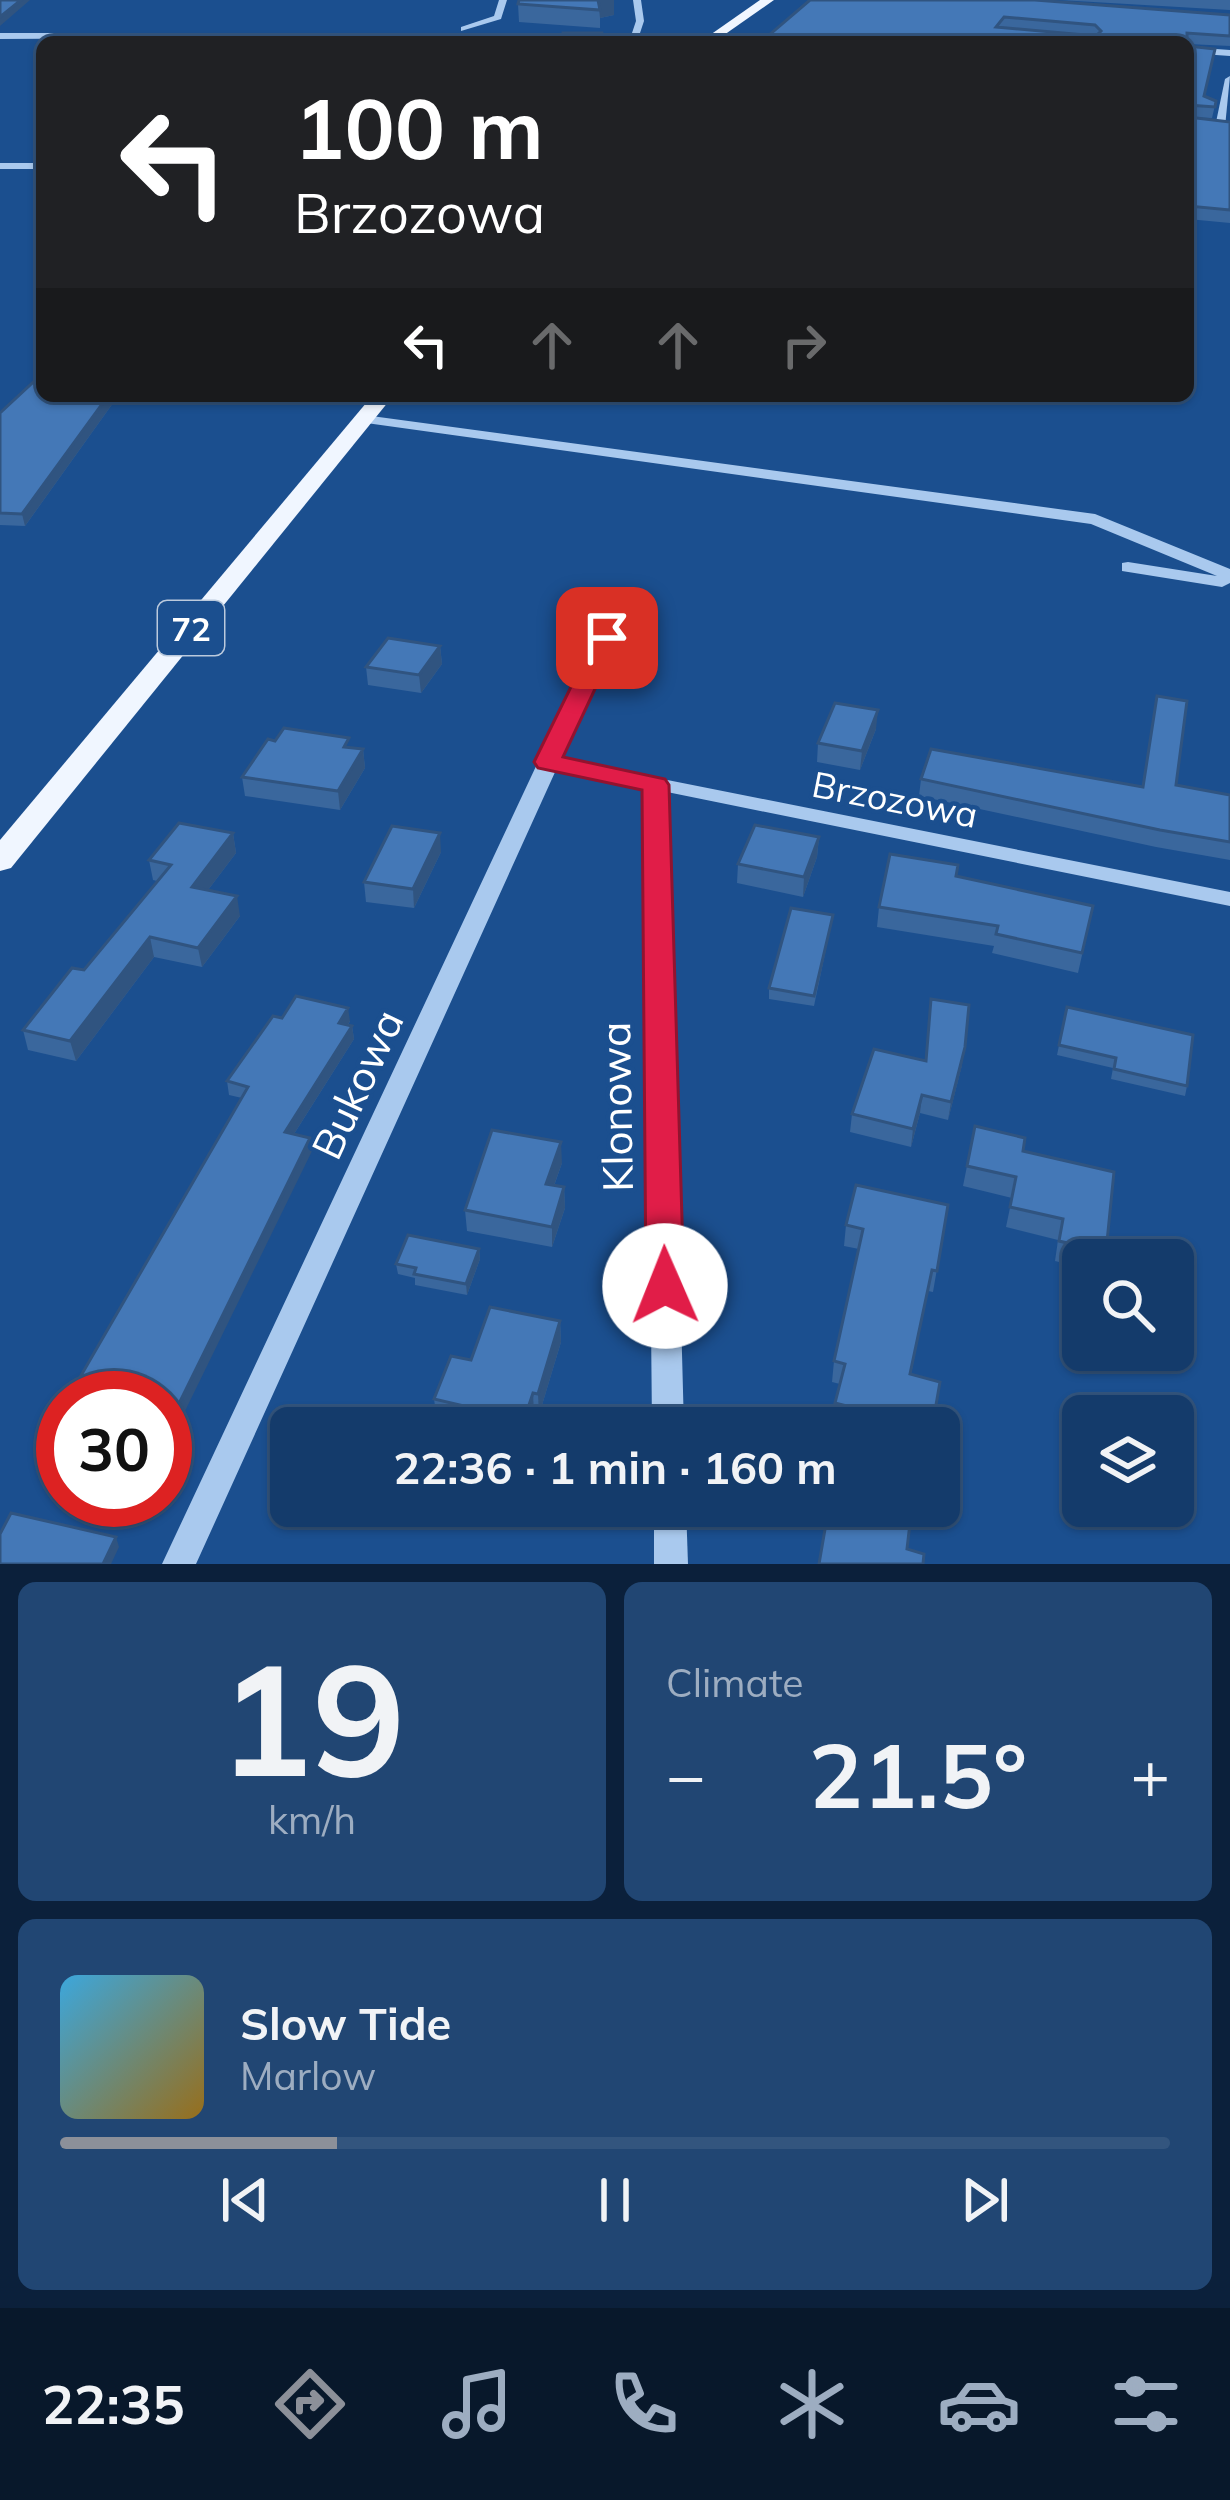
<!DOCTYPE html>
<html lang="en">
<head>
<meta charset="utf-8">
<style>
  body { margin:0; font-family:Mulish,sans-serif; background:#214673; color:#f1f3f6; height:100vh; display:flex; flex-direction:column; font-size:45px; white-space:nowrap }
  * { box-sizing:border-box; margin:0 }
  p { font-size:39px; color:#9dadc1 }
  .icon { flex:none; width:66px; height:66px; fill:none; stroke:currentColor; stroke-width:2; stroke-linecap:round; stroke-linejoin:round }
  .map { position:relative; height:1564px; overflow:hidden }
  .sheet { display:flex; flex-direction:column; gap:18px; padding:18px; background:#0b203b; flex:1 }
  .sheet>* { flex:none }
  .top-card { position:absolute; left:36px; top:36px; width:1158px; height:366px; border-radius:18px; box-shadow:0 3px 9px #0004,0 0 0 3px #33557e; background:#202124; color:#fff; overflow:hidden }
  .fabs { position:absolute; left:1062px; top:1239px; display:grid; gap:24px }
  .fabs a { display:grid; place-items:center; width:132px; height:132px; border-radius:18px; background:#143b6b; box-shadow:0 3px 9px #0004,0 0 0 3px #33557e; font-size:60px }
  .speed { position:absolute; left:36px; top:1371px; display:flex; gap:24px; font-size:60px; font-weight:700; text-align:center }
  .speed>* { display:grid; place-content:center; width:156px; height:156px; border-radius:50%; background:#143b6b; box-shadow:0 3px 9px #0004,0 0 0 3px #33557e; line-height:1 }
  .speed .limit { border:18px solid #d22; background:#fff; color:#111 }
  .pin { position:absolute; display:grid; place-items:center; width:102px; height:102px; color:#fff; margin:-51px; border-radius:24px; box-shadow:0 6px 18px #0006 }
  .me { position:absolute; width:132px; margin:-66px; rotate:359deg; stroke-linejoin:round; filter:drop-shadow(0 0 9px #0008) }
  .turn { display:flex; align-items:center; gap:42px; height:252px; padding:0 60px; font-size:54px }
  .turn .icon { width:156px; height:156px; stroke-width:2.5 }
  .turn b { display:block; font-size:84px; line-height:102px }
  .lanes { display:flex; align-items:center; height:114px; padding:0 60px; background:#0003; justify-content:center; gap:60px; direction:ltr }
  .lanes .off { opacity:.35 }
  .big { font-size:90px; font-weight:700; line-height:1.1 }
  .sheet .widget { flex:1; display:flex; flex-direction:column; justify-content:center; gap:18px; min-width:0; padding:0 42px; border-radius:18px; background:#214673 }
  .sheet .dial { align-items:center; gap:0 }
  .dial b { font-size:156px; line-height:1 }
  .song { display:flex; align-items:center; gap:36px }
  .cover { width:144px; height:144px; border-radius:18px; background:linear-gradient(135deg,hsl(200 70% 55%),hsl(40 70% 35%)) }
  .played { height:12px; border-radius:6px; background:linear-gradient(90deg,#8c9099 25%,#33557e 25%) }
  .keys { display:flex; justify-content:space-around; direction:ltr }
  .heat { display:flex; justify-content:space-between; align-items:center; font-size:66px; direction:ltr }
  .sheet .tiles { flex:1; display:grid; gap:18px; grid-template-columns:1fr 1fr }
  .widget:last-child { grid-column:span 2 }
  .trip { position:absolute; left:270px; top:1407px; width:690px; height:120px; border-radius:18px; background:#143b6b; box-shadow:0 3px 9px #0004,0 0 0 3px #33557e; font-weight:700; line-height:120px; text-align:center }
  .tab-bar { display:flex; height:192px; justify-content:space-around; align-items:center; background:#08182b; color:#9dadc1 }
  .tab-bar .icon { width:84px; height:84px }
  .tab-bar .on { color:#8c9099 }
  .tab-bar b { font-size:54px; color:#f1f3f6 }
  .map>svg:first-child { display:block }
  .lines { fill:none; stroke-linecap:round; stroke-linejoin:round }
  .minor { fill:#a9c9ee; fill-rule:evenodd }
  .major { fill:#f0f6ff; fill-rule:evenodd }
  .wall { fill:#3a679d }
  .shaded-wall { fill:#305480 }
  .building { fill:#4478b7; stroke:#305480; stroke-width:3; fill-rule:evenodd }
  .route { fill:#e11d48; stroke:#92132f; stroke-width:3 }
  .labels { text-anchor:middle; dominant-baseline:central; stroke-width:9; stroke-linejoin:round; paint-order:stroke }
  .shield { fill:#1b4f8f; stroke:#bbcadd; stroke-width:3 }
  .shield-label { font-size:33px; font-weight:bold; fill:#fff }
  .street-label { font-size:36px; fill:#fff; stroke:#1b4f8f }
  .near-street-label { font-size:42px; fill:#fff; stroke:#1b4f8f }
</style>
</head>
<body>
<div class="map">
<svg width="1230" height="1564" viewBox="0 0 1230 1564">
  <rect width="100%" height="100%" fill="#1b4f8f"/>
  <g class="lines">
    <!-- minor -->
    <g class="minor">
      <polygon points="499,0 507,0 501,19 461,31 461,27 494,16"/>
      <polygon points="633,0 641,0 644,21 640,33 720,35 0,39 0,33 632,33 636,21"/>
      <polygon points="1188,47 1230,50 1230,56 1188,53"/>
      <polygon points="1230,76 1225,127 1220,130 1215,127 1225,79"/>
      <rect x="0" y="163" width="42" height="6"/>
      <polygon points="364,415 1095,514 1230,569 1230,583 1222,587 1122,571 1122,563 1128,562 1217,576 1091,524 359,422 357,419"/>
      <polygon points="607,632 616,638 562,759 1230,892 1230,906 667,792 684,1428 652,1428 646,788 556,770 196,1564 162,1564 538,762 598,638"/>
      <polygon points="654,1506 686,1506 688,1564 654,1564"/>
    </g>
    <!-- major -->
    <g class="major">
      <polygon points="760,0 774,0 714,42 700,42"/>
      <polygon points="372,396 393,396 11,868 0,871 0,840"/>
    </g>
  </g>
  <!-- wall -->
  <g class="wall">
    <polygon points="614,0 614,15 600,18 600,28 519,22 518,4"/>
    <polygon points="810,0 1230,15 1230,46 1188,44 1188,42 761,42"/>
    <polygon points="1059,0 1230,0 1230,10"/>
    <polygon points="1188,46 1205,97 1216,101 1212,118 1188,117"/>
    <polygon points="1188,117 1230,122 1230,223 1188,219"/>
    <polygon points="42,396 118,396 25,526 0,525 0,413"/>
    <polygon points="440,646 442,664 421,693 368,685 366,667"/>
    <polygon points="1157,696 1176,785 1230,795 1230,860 1156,847 919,796 921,779 1142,787"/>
    <polygon points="876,729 860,770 817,762 818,743"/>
    <polygon points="350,748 363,749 365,768 340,810 245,796 242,777"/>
    <polygon points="233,833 236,853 208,890 240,916 202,967 154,957 76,1061 28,1050 23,1030 84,970 157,881 153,880 149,860"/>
    <polygon points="819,837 817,857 803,897 737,883 738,864"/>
    <polygon points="441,852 414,908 366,902 364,882"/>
    <polygon points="956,876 1093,906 1078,973 992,953 994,946 877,927 879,907"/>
    <polygon points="833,915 814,1006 769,999 769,988"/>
    <polygon points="931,999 962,1065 948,1120 920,1113 911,1147 850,1132 852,1114 925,1061"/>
    <polygon points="1067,1007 1187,1086 1185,1096 1111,1079 1113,1068 1057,1055"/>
    <polygon points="282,1018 350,1021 348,1025 352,1026 354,1039 294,1134 312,1151 242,1098 229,1095 227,1081"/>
    <polygon points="975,1126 1023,1151 1106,1252 1104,1260 1083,1260 1083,1268 1055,1261 1058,1240 1006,1227 1012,1198 963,1186"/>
    <polygon points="562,1163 554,1186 564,1187 565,1208 552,1247 467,1231 465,1210"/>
    <polygon points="948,1205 933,1292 928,1291 911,1374 932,1428 847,1428 832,1424 840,1384 832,1382 834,1361 859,1249 844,1246 846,1225"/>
    <polygon points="479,1249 480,1259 467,1295 415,1285 415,1278 398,1274 396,1264"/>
    <polygon points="560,1321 561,1342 539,1415 534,1414 529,1428 470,1428 437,1420 434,1399 471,1360"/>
    <polygon points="63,1407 63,1451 52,1448 47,1435"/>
  </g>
  <!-- shaded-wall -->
  <g class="shaded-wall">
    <polygon points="21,0 30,0 0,26 0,17"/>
    <polygon points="598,0 614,0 614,15 600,18"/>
    <polygon points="108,396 118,396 25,526 22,514"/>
    <polygon points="440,646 442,664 421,693 419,675"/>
    <polygon points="878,710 876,729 860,770 862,751"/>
    <polygon points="363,749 365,768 340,810 338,791"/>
    <polygon points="233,833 236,853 196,906 192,887"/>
    <polygon points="440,833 441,852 414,908 413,889"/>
    <polygon points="819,837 817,857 803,897 804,877"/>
    <polygon points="237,896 240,916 202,967 198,948"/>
    <polygon points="150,937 154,957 76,1061 70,1041"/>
    <polygon points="348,1008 350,1021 341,1036 339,1023"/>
    <polygon points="352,1026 354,1039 287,1145 285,1132"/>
    <polygon points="965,1047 962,1065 948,1120 951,1102"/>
    <polygon points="922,1095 920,1113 911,1147 913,1129"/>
    <polygon points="310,1138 312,1151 165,1452 165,1432"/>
    <polygon points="561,1142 562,1163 547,1205 546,1184"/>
    <polygon points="564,1187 565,1208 552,1247 552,1227"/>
    <polygon points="479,1249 480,1259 467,1295 466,1284"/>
    <polygon points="560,1321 561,1342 539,1415 538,1394"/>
    <polygon points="533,1393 534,1414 529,1428 524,1428 524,1420"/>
    <polygon points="116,1537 119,1547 111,1564 103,1564"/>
  </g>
  <!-- building -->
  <g class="building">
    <polygon points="0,0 21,0 0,17"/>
    <polygon points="519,0 598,0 600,10 518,4"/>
    <path d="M810,0H1035L1230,15V36L1187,33V42H761ZM1004,17L1095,25L1101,31L1096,36L996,27Z"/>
    <polygon points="563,33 602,33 604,42 562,42"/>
    <polygon points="1188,46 1215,49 1204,96 1216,101 1215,107 1188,105"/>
    <polygon points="1188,117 1230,122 1230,210 1188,206"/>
    <polygon points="42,374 42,396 108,396 22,514 0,513 0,413"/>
    <polygon points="388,638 440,646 419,675 366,667"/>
    <polygon points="1157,696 1187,701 1176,785 1230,795 1230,842 1160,830 921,779 931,749 1143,787"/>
    <polygon points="835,703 878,710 862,751 818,743"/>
    <polygon points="284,728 349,738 344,747 363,749 338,791 242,777 268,739 275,741"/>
    <polygon points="179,823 233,833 192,887 237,896 198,948 150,937 70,1041 23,1030 72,968 84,970 171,865 149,860"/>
    <polygon points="755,825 819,837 804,877 738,864"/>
    <polygon points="392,826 440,833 413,889 364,882"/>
    <polygon points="890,854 958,865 956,876 1093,906 1082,953 996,934 998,926 879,907"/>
    <polygon points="791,908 833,915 814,996 769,988"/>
    <polygon points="296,996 348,1008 339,1023 352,1026 285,1132 310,1138 165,1432 165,1398 68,1398 248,1087 227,1081 273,1016 282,1018"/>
    <polygon points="931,999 969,1005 965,1047 951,1102 922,1095 913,1129 852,1114 874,1049 926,1061"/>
    <polygon points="1067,1007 1193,1035 1187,1086 1114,1069 1116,1058 1059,1045"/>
    <polygon points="975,1126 1025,1138 1023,1151 1114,1172 1106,1252 1059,1241 1063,1219 1010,1207 1016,1177 967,1166"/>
    <polygon points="492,1130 561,1142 546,1184 564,1187 552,1227 465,1210"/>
    <polygon points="856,1185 948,1205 937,1271 932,1270 910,1374 940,1382 932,1428 835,1403 845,1364 834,1361 863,1229 846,1225"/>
    <polygon points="408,1235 479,1249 466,1284 414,1274 416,1268 396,1264"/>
    <polygon points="490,1307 560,1321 538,1394 533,1393 524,1420 434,1399 451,1356 471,1360"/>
    <polygon points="63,1407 63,1438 47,1435"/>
    <polygon points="829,1506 912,1506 907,1549 924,1554 923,1564 819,1564"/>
    <polygon points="11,1513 116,1537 103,1564 0,1564 0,1534"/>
  </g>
  <!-- route -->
  <polygon class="route" points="607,631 619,638 563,757 665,779 669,785 684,1286 678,1297 665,1301 651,1297 646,1286 642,790 538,768 534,762 595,638"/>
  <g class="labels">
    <!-- shield labels -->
    <rect class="shield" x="158" y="601" width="66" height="54" rx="9"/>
    <g class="shield-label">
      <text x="191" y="628">72</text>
    </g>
    <!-- street labels -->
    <g class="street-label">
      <text transform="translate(895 799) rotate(11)">Brzozowa</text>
    </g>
    <!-- near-street labels -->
    <g class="near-street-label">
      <text transform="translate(357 1084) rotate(-65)">Bukowa</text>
      <text transform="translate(616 1107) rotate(-91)">Klonowa</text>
    </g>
  </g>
</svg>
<div class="fabs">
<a><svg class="icon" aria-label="search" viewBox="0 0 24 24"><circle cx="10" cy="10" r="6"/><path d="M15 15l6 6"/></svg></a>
<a><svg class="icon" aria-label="layers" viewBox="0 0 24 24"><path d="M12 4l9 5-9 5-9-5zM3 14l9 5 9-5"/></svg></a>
</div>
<div class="speed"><div class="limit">30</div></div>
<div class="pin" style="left:607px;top:638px;background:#d93025"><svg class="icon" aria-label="arrive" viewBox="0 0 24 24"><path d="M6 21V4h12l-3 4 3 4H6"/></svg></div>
<svg class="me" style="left:665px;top:1286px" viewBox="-20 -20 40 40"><circle r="19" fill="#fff"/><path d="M0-13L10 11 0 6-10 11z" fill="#e11d48"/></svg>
<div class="trip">22:36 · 1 min · 160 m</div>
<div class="top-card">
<div class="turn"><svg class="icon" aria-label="left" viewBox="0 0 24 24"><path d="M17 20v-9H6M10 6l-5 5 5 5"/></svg><div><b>100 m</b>Brzozowa</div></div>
<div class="lanes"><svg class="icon" aria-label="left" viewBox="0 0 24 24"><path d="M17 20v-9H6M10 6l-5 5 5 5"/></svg><svg class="icon off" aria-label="ahead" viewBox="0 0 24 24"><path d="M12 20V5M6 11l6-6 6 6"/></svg><svg class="icon off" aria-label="ahead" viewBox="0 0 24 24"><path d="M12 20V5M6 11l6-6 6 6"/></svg><svg class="icon off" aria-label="right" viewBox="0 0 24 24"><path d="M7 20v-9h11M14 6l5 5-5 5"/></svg></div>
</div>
</div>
<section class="sheet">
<div class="tiles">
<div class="widget dial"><b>19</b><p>km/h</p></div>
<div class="widget"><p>Climate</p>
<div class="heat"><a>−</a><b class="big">21.5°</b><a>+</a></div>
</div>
<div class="widget">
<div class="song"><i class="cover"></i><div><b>Slow Tide</b><p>Marlow</p></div></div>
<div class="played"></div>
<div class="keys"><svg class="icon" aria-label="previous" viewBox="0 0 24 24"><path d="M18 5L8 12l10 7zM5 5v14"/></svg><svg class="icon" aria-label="pause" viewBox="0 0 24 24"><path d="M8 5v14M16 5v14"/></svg><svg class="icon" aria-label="next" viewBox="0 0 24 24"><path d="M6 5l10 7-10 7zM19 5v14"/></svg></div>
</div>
</div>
</section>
<nav class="tab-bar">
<b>22:35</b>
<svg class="icon on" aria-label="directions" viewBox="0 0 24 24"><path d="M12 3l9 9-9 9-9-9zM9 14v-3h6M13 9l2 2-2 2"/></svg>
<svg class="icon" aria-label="music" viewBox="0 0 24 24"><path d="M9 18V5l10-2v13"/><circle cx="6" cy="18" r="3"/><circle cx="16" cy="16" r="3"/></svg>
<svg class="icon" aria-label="phone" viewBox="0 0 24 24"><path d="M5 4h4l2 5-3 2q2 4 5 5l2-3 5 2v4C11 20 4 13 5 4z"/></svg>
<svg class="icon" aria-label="climate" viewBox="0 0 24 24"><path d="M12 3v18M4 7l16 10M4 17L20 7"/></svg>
<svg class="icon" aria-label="car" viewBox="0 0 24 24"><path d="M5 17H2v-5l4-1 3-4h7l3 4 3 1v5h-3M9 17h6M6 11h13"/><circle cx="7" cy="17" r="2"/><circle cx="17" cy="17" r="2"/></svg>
<svg class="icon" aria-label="filters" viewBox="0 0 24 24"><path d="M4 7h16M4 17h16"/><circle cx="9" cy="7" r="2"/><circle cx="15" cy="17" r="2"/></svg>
</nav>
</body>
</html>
